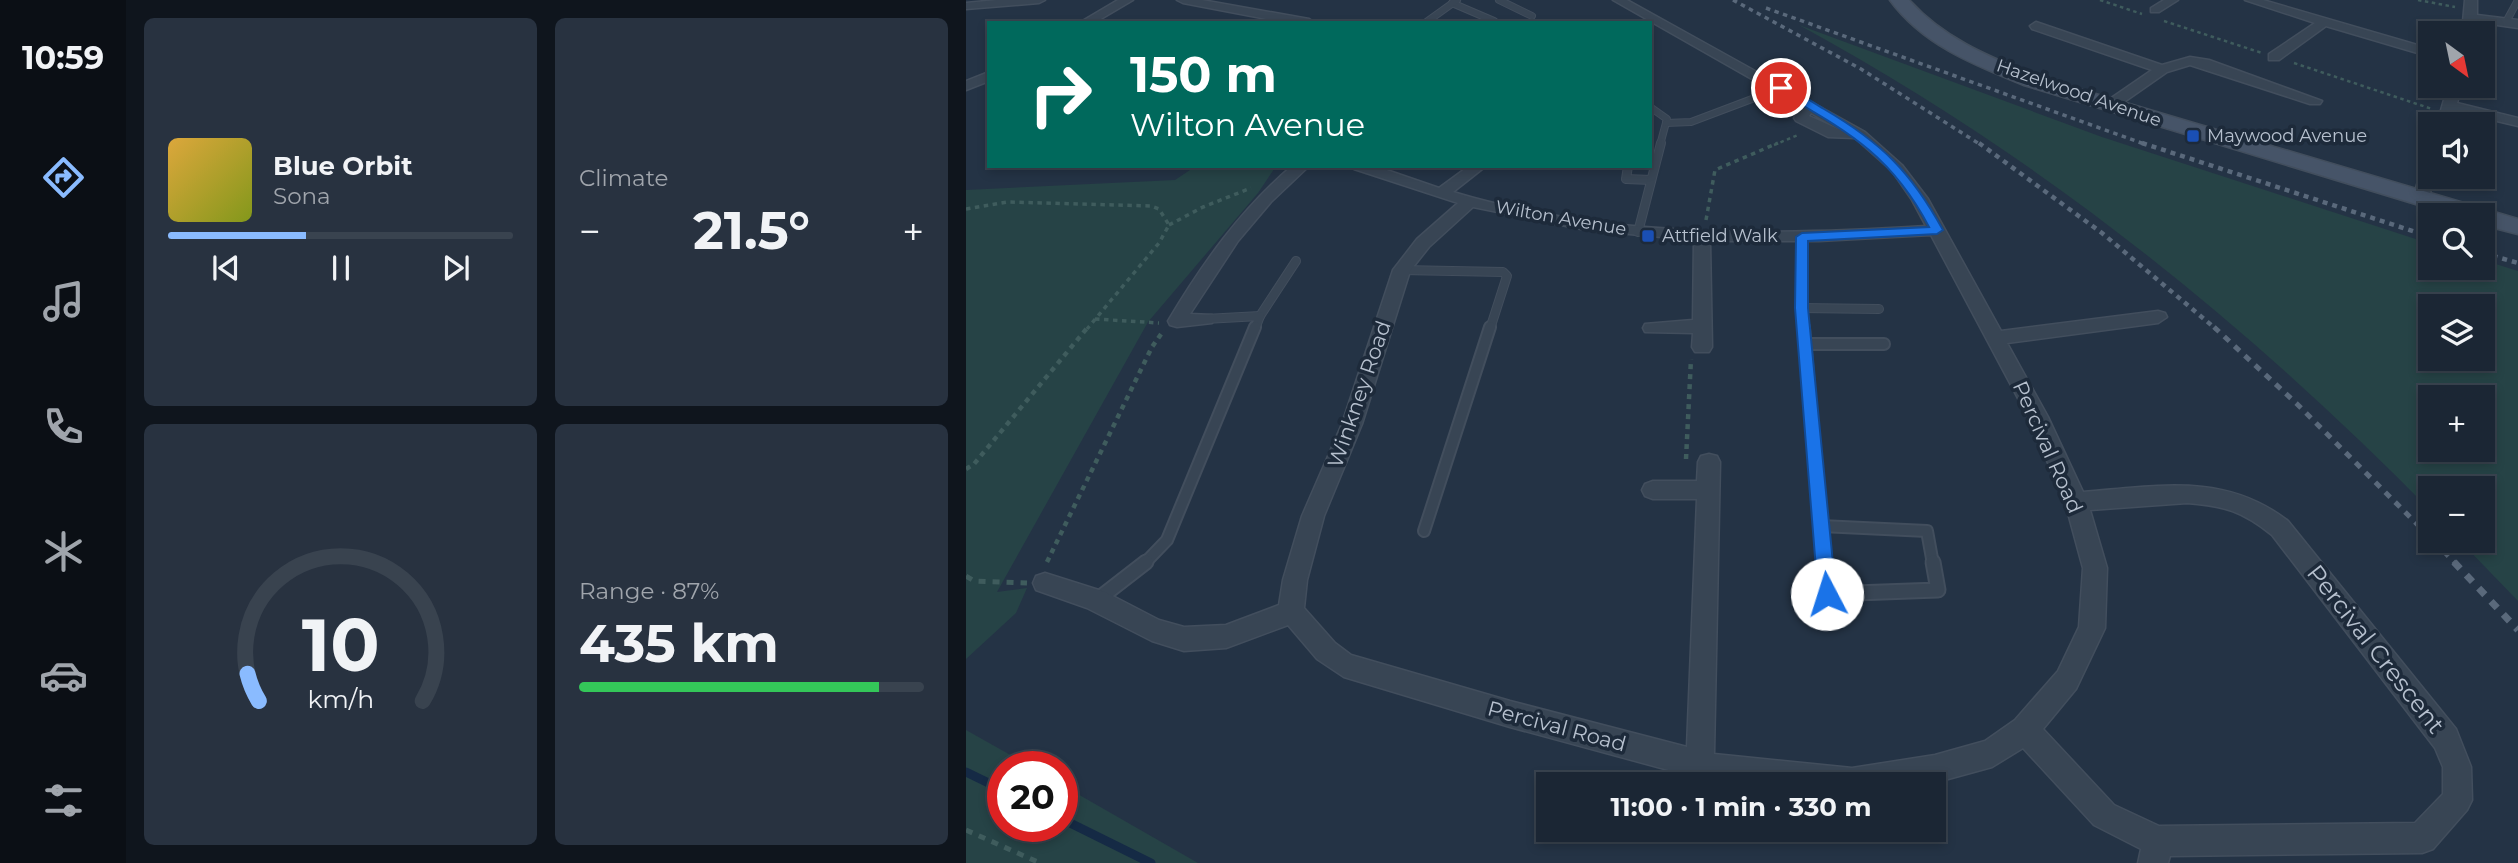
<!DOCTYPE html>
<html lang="en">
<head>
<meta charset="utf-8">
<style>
  body { margin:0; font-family:Montserrat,sans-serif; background:#283240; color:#f1f3f6; height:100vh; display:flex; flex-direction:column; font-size:26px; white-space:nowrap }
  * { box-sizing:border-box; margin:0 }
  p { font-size:23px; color:#a0a5ac }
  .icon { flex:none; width:38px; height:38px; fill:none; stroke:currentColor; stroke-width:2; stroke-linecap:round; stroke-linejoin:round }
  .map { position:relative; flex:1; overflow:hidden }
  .panel { display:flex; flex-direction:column; gap:18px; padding:18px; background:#0f151d; width:840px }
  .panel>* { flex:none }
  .banner { position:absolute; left:21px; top:21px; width:665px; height:147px; border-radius:0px; box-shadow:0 4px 10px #0003,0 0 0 2px #39434f; background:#00695c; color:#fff; overflow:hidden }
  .needle { width:46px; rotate:147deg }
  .controls { position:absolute; left:1452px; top:21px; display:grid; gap:14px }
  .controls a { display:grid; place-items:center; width:77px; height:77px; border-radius:0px; background:#1b2634; box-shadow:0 4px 10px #0003,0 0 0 2px #39434f; font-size:35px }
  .speed { position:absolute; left:21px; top:751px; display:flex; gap:14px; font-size:35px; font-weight:700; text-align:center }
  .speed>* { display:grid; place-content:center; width:91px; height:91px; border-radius:50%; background:#1b2634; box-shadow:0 4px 10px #0003,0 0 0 2px #39434f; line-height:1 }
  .speed .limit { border:10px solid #d22; background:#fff; color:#111 }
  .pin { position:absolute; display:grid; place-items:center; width:60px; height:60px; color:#fff; margin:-30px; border:4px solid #fff; border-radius:50%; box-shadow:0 2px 7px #0007 }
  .me { position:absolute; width:77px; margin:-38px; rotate:355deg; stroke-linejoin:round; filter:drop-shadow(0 0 5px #0008) }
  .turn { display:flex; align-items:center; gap:24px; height:147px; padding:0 28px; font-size:32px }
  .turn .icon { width:91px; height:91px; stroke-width:2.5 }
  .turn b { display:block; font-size:49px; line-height:60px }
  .big { font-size:52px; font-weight:700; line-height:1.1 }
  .panel .card { flex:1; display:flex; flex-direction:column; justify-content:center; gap:10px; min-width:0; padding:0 24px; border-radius:10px; background:#283240 }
  .panel .dial { align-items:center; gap:0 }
  .dial svg { height:182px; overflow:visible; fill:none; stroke:#39434f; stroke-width:7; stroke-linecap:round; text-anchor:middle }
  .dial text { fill:#f1f3f6; stroke:none }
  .song { display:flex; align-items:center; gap:21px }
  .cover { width:84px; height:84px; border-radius:10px; background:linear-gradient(135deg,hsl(40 70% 55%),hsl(70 70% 35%)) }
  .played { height:7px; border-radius:4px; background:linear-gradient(90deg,#8abbff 40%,#39434f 40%) }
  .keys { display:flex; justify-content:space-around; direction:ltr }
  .heat { display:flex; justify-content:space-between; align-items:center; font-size:38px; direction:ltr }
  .charge { height:10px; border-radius:5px; background:linear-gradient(90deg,#34c759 87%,#39434f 0) }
  .panel .tiles { flex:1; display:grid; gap:18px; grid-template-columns:repeat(2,1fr) }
  .trip { position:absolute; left:570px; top:772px; width:410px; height:70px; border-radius:0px; background:#1b2634; box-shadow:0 4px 10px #0003,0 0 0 2px #39434f; font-weight:700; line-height:70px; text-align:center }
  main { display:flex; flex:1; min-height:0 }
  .menu { display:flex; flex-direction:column; width:126px; justify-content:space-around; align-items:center; background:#0b0f15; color:#a0a5ac }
  .menu .icon { width:49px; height:49px }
  .menu .current { color:#8abbff }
  .menu b { font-size:32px; color:#f1f3f6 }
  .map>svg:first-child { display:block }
  .green { fill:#264346; fill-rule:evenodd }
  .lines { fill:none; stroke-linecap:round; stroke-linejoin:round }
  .stream { stroke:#152a45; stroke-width:9 }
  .lane-far3-casing { stroke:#424e5d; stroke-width:8 }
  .lane-far2-casing { stroke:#424e5d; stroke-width:10 }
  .lane-far1-casing { stroke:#424e5d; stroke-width:14 }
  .lane-casing { stroke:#424e5d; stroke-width:17 }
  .street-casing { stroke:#424e5d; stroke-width:3 }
  .secondary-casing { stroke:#424e5d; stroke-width:3 }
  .path-far3 { stroke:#3f5c5d; stroke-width:2.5; stroke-dasharray:3.5 3.5; stroke-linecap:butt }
  .path-far2 { stroke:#3f5c5d; stroke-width:3.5; stroke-dasharray:4.5 4.5; stroke-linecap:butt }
  .path-far1 { stroke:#3f5c5d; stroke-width:4.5; stroke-dasharray:5 5; stroke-linecap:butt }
  .path { stroke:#3f5c5d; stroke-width:5; stroke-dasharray:7 7; stroke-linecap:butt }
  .lane-far3 { stroke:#384554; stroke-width:6 }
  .lane-far2 { stroke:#384554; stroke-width:8 }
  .lane-far1 { stroke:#384554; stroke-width:10 }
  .lane { stroke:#384554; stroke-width:13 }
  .street { fill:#384554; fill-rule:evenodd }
  .secondary { fill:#465468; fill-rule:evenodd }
  .rail-far3 { stroke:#5a697b; stroke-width:3.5; stroke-dasharray:4.5 4.5; stroke-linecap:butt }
  .rail-far2 { stroke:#5a697b; stroke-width:4.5; stroke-dasharray:5 5; stroke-linecap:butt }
  .rail-far1 { stroke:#5a697b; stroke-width:5; stroke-dasharray:7 7; stroke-linecap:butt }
  .rail { stroke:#5a697b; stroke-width:7; stroke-dasharray:9 9; stroke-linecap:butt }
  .route { fill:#1a73e8; stroke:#114b97; stroke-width:2 }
  .transit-dot { fill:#1a4fb4; stroke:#1d2a3a; stroke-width:2.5 }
  .labels { text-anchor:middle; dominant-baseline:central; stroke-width:7; stroke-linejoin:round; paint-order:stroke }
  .far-street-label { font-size:18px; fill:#b6c0ce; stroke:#1d2a3a }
  .far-poi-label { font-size:18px; fill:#b6c0ce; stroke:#1d2a3a; text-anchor:start }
  .street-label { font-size:21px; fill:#b6c0ce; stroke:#1d2a3a }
  .near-street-label { font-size:24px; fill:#b6c0ce; stroke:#1d2a3a }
</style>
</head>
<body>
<main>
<nav class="menu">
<b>10:59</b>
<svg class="icon current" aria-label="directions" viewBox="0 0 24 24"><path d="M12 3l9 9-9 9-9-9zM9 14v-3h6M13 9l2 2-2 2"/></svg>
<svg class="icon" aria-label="music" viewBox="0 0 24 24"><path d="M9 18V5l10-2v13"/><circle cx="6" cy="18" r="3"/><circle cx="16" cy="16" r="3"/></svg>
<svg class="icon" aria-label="phone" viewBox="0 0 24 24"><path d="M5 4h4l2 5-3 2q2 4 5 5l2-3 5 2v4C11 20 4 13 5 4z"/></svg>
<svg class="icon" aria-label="climate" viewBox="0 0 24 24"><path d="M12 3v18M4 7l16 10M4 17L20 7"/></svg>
<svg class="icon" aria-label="car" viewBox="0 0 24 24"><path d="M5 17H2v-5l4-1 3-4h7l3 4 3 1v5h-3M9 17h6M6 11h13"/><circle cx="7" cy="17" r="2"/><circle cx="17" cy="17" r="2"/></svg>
<svg class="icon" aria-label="filters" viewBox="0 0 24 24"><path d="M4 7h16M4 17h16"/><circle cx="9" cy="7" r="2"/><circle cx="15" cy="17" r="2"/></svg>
</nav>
<section class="panel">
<div class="tiles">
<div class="card">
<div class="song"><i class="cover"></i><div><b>Blue Orbit</b><p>Sona</p></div></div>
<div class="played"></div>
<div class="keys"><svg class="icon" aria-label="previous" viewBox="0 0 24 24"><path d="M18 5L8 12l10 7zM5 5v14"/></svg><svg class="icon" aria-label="pause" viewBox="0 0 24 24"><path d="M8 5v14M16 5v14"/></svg><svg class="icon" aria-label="next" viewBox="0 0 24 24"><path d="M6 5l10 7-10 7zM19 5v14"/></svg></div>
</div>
<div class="card"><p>Climate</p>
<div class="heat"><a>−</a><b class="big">21.5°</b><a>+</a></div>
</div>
<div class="card dial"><svg viewBox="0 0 100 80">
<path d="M14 69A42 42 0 1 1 86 69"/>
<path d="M14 69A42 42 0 0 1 9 57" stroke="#8abbff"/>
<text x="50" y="56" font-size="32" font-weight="700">10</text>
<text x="50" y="72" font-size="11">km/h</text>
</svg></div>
<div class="card"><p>Range · 87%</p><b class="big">435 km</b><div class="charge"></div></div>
</div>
</section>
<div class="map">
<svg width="1552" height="863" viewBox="0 0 1552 863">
  <rect width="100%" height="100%" fill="#243345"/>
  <!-- green -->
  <g class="green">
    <path d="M833,25L1136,137L1465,244V268H1517V260L1552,271V601L1494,541H1517V488H1465V511C1275,318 1070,154 833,25ZM1517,306V359H1465V306ZM1465,397H1517V450H1465Z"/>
    <polygon points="230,166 310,166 292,193 182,322 31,592 61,588 50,613 0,659 0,190 209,180"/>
    <polygon points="0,730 64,766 37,766 37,826 96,826 96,785 232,863 0,863"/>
  </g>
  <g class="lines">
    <!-- stream -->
    <g class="stream">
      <polyline points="0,772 37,790"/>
      <polyline points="96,819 185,863"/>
    </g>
    <!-- lane-far3 casing -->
    <g class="lane-far3-casing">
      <g id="lane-far3">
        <polyline points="533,0 566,16"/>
        <polyline points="486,3 528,21"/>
        <polyline points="1540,22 1552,0"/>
        <polyline points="459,23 491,0"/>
        <polyline points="684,107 701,119 694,145"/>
        <polyline points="700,123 725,122 815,88"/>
      </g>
    </g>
    <!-- lane-far2 casing -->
    <g class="lane-far2-casing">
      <g id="lane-far2">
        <polyline points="662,166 660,179 685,180"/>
        <polyline points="672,232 695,143"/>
        <polyline points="836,237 838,329"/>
        <polyline points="436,270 537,272 541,276 524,329"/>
        <polyline points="835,308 913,309"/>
        <polyline points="294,316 330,261"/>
        <polyline points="239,319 294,316 289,329"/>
      </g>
    </g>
    <!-- lane-far1 casing -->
    <g class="lane-far1-casing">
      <g id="lane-far1">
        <polyline points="838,327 858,564"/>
        <polyline points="839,344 918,344"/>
        <polyline points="855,526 961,531 967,564"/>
        <polyline points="458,531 524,327"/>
        <polyline points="178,564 201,540 289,327"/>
      </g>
    </g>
    <!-- lane casing -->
    <g class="lane-casing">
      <g id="lane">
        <polyline points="858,562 861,594 972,590 967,562"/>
        <polyline points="131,600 180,562"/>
      </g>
    </g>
    <!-- street casing -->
    <g class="street-casing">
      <g id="street">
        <polygon points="31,0 79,0 73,3 0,9 0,3"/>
        <polygon points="152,0 167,0 128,23 113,23"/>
        <polygon points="211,0 236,0 343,19 349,23 322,23 217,3"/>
        <path d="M647,0H661L899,132L936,165L962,199L1035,331L1192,311L1199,313L1201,317L1192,323L1041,343L1082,417L1117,492C1192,486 1259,472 1322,521L1490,729L1505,767L1506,800L1501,810L1467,849L1456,853L1204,856L1202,863H1172L1175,849L1128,825L1057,748L1026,767L964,784H754L544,727L378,677L351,659L322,625L260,648L218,651L186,641L121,608L70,590L67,583L70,576L79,573L139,592L193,620L218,627L260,625L313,605L317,580L336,516L376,424L427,270L451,239L492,203L388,169L386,166H409L473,188L503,166H520L487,192C640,238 802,236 960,226L946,200L926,171L889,138L862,137L830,121L828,118L835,107ZM845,113L874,130L843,116ZM507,207L620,230L728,240L727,320L679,324L677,328L679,332L727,333L726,347L729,352H743L746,347L744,241H853L965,235L1062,417L1099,502L1117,568L1113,627L1092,671L1049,720L1019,741L969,755L886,768L748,754L754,462L751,456L743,454L735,456L732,462L731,481H687L679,484L676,490L679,496L687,499H731L721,747L544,701L385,655L369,643L338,608L341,580L358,516L396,424L444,271L463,247ZM1221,503C1259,506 1276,511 1306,535L1469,748L1477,767V794L1449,823L1193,826L1148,805L1077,729L1110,689L1139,628L1141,568L1124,510Z"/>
        <polygon points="1198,0 1212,0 1193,12 1185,12 1185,8"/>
        <polygon points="1279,0 1297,0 1465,49 1465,57 1360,26 1313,60 1303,60 1303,54 1349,23"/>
        <polygon points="1499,0 1511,0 1511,15 1552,20 1552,28 1510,22 1508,33 1496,33"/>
        <polygon points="1070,22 1196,65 1224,57 1243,60 1356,101 1354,104 1344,104 1224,65 1201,72 1148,109 1138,109 1138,103 1186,70 1066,29 1064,26"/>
        <polygon points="23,72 23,81 0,90 0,81"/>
        <polygon points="1482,86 1496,86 1491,103 1552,118 1552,126 1489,111 1485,124 1471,124"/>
        <polygon points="1465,160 1465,177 1469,177 1461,202 1449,202 1447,199 1457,164"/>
        <path d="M326,166H343L305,202L272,241L224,314L246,315L248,319L246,323L211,327L204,325L202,321C236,264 275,209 326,166Z"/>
      </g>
    </g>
    <!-- secondary casing -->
    <g class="secondary-casing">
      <path id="secondary" d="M924,0H943C978,39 1024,57 1072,77L1552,219V234L1517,225V215H1486L1058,85C1009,65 957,45 924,0Z"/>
    </g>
    <!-- path-far3 -->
    <g class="path-far3">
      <polyline points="1134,0 1176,14"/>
      <polyline points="1452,0 1489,7"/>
      <polyline points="1198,21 1296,53"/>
      <polyline points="1328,63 1466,109"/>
      <polyline points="808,145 832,135"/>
    </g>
    <!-- path-far2 -->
    <g class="path-far2">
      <polyline points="0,209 41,202 185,206 193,209 203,225 193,243 121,329"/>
      <polyline points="740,220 749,170 812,143"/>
      <polyline points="203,225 237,207 285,188"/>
      <polyline points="129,319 193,323"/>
    </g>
    <!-- path-far1 -->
    <g class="path-far1">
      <polyline points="720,459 725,359"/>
      <polyline points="0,469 8,464 122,327"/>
      <polyline points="81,562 186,347 198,330"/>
    </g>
    <!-- path -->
    <g class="path">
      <polyline points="0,576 8,581 61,583"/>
      <polyline points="0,830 74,863"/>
    </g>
    <!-- lane-far3 -->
    <use href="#lane-far3" class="lane-far3"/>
    <!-- lane-far2 -->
    <use href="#lane-far2" class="lane-far2"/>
    <!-- lane-far1 -->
    <use href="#lane-far1" class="lane-far1"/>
    <!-- lane -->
    <use href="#lane" class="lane"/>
    <!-- street -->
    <use href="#street" class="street"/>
    <!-- secondary -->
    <use href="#secondary" class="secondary"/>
    <!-- rail-far3 -->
    <g class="rail-far3">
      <polyline points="767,0 895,69 1015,145"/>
      <polyline points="800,8 1181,145"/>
    </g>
    <!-- rail-far2 -->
    <g class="rail-far2">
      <polyline points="1013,143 1136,233 1250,329"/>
      <polyline points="1176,143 1465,237"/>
      <polyline points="1517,253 1552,263"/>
    </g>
    <!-- rail-far1 -->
    <g class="rail-far1">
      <polyline points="1248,327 1331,404 1465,538"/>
      <polyline points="1468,541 1490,564"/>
    </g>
    <!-- rail -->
    <polyline class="rail" points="1488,562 1552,630"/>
  </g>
  <!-- route -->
  <path class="route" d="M815,85C830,90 844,101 858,109C916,143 945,172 977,230L971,234L842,241V308L870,594L867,600L861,602L854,600L852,594L829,308L830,237L836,233L963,227C924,153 880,131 812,91L810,88Z"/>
  <!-- markers -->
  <g class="transit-dot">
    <rect x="1220" y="129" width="14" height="14" rx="3.5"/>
    <rect x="675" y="229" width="14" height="14" rx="3.5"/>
  </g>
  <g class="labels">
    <!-- far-street labels -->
    <g class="far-street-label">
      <text transform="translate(1113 93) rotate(19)">Hazelwood Avenue</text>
      <text transform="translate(595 218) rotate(10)">Wilton Avenue</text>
    </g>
    <!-- far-poi labels -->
    <g class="far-poi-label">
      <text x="1241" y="136">Maywood Avenue</text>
      <text x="696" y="236">Attfield Walk</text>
    </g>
    <!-- street labels -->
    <g class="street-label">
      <text transform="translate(393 394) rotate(-71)">Winkney Road</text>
      <text transform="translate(1082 447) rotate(66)">Percival Road</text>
      <text transform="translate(591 726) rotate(15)">Percival Road</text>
    </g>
    <!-- near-street labels -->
    <g class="near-street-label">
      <text transform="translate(1410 649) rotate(52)">Percival Crescent</text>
    </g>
  </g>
</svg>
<div class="controls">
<a><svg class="needle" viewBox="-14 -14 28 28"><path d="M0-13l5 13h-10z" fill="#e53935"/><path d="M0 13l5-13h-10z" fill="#a0a5ac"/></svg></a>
<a><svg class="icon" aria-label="sound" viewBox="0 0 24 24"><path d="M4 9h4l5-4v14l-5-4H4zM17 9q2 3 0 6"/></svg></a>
<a><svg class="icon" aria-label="search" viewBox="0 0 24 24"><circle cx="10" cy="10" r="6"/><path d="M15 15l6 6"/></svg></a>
<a><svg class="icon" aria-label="layers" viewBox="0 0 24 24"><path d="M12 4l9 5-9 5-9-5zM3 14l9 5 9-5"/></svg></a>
<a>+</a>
<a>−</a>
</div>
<div class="speed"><div class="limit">20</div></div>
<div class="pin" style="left:815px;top:88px;background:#d93025"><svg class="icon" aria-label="arrive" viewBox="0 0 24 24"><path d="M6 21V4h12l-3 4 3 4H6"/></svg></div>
<svg class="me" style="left:861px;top:594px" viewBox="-20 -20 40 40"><circle r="19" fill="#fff"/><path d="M0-13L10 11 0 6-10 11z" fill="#1a73e8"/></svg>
<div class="trip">11:00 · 1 min · 330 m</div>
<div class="banner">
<div class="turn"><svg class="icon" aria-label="right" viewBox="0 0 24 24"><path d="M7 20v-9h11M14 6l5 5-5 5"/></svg><div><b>150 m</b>Wilton Avenue</div></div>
</div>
</div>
</main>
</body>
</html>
